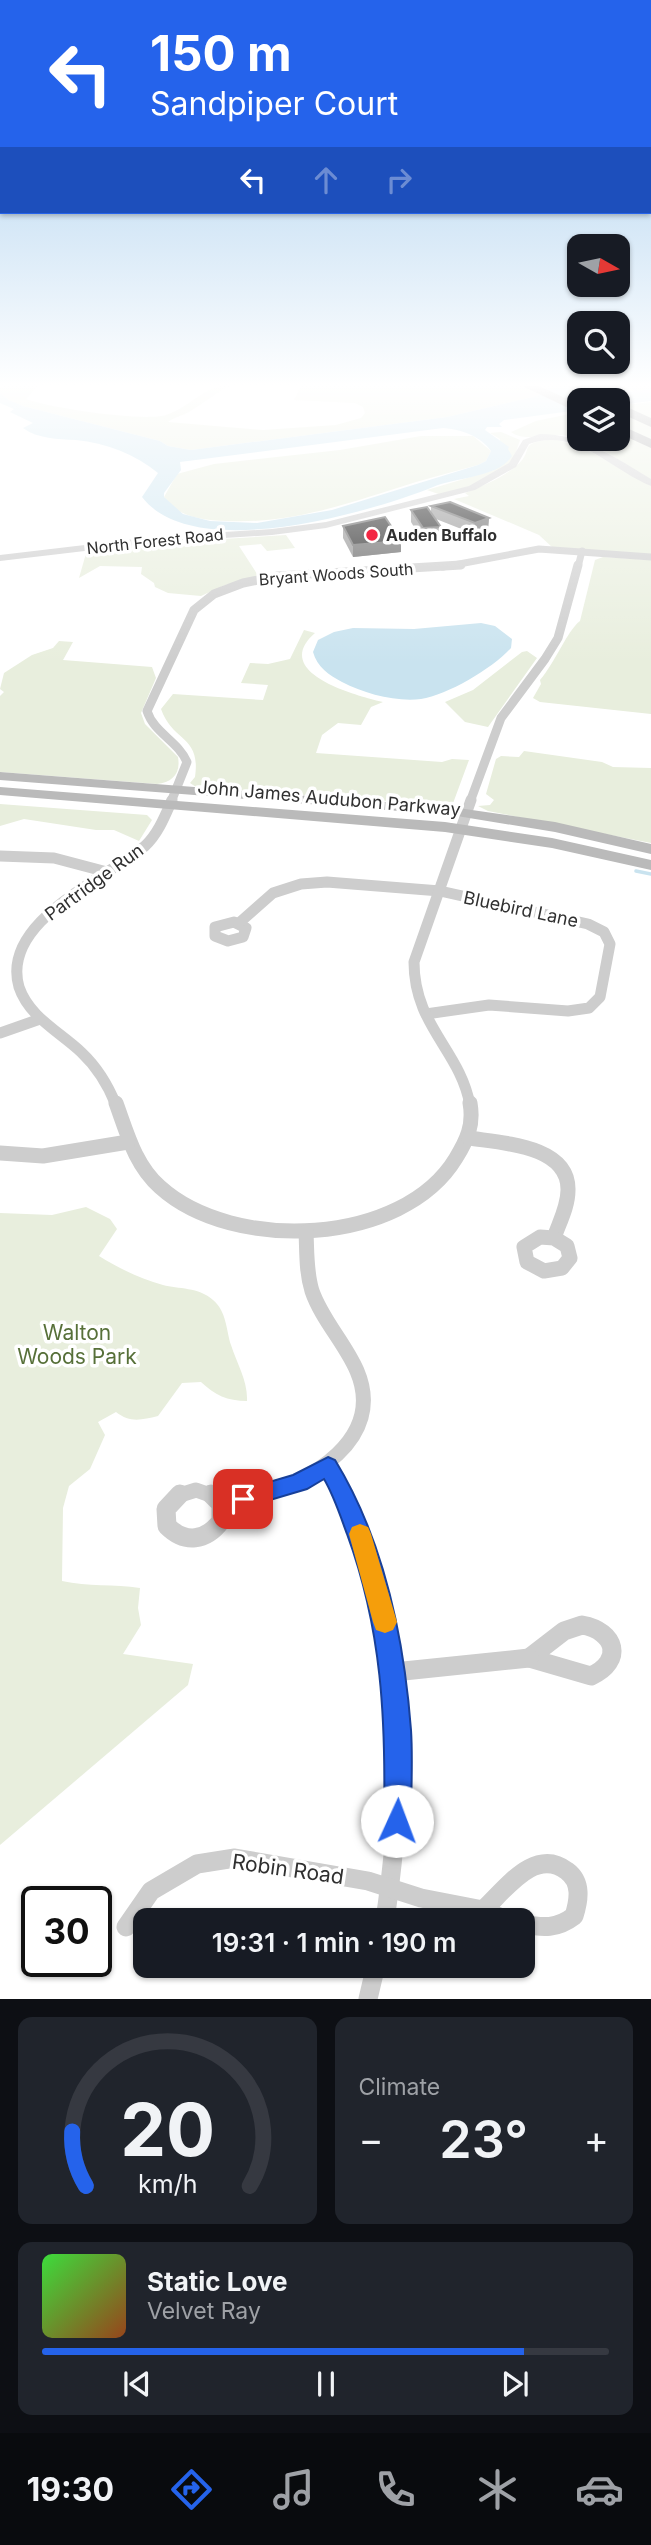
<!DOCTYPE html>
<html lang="en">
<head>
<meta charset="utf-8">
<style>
  body { margin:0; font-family:Inter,sans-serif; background:#20242c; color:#f1f3f6; height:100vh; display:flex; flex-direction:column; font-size:26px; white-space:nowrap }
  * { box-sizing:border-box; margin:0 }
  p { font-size:23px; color:#9ea1a6 }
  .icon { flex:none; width:38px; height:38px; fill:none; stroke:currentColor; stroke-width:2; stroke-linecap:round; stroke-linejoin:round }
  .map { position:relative; height:1999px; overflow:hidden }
  .sheet { display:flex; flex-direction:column; gap:18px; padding:18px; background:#0d0f14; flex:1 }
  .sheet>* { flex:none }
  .guide { position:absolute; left:0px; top:0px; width:651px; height:214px; box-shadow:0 2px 5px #0004; background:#2563eb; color:#fff; overflow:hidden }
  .needle { width:46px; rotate:99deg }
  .buttons { position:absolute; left:567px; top:234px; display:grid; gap:14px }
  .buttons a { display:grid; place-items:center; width:63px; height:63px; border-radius:14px; background:#171b24; box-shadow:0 2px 5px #0004; font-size:35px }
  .speed { position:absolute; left:21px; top:1886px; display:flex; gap:14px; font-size:35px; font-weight:700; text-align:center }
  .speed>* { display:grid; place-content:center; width:91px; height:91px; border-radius:50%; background:#171b24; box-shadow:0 2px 5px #0004; line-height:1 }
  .speed .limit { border:4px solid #111; border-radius:10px; background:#fff; color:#111 }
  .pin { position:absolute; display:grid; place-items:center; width:60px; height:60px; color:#fff; margin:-30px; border-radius:14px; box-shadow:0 4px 10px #0006 }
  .me { position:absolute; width:77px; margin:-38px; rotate:2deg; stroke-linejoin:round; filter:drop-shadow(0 0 5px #0008) }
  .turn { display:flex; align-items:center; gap:24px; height:147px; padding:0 35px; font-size:32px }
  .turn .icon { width:91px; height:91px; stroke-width:2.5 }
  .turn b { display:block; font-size:49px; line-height:60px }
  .lanes { display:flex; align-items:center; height:66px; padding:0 35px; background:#0003; justify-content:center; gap:35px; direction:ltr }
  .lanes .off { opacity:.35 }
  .big { font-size:52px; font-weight:600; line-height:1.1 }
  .sheet .widget { flex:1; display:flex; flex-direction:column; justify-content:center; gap:10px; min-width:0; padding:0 24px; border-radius:14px; background:#20242c }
  .sheet .dial { align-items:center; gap:0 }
  .dial svg { height:182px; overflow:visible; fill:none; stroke:#363941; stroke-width:7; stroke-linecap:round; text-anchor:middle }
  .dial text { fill:#f1f3f6; stroke:none }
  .song { display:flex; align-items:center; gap:21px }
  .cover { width:84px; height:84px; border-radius:10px; background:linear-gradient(135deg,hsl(120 70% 55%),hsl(20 70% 35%)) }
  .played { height:7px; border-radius:4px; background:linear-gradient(90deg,#2563eb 85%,#363941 85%) }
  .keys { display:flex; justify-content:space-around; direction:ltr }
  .heat { display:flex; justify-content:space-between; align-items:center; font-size:38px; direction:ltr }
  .sheet .tiles { flex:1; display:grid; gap:18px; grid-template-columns:1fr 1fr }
  .widget:last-child { grid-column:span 2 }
  .trip { position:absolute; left:133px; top:1908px; width:402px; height:70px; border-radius:14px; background:#171b24; box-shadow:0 2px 5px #0004; font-weight:600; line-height:70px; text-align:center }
  .tabs { display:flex; height:112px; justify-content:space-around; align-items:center; background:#090b0e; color:#9ea1a6 }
  .tabs .icon { width:49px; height:49px }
  .tabs .current { color:#2563eb }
  .tabs b { font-size:32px; color:#f1f3f6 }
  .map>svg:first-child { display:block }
  .green { fill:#e8eedd }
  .water { fill:#c9e3ef; fill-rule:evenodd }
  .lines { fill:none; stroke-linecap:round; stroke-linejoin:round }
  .stream-far1 { stroke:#c9e3ef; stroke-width:2 }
  .stream { stroke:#c9e3ef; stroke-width:3.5 }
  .minor-far4 { stroke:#cdcdcd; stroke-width:7 }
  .minor-far3 { stroke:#cdcdcd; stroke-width:9 }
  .minor-far2 { stroke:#cdcdcd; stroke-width:11 }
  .minor-far1 { stroke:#cdcdcd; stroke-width:15 }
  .minor { stroke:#cdcdcd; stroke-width:19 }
  .tertiary { fill:#cdcdcd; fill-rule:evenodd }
  .secondary { fill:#bababa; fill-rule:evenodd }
  .motorway { fill:#979797; fill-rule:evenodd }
  .wall { fill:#8b8b8b }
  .shaded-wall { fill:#5d5d5d }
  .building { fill:#171717; stroke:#5d5d5d; stroke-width:2 }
  .route { fill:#2563eb; stroke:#184099; stroke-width:2 }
  .slow { fill:#f59e0b }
  .poi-dot { fill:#f32743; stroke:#fff; stroke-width:2.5 }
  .labels { text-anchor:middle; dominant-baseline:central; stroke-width:7; stroke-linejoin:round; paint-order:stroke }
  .far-poi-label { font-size:16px; font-weight:bold; fill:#303030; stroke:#fff; text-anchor:start }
  .far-street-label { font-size:16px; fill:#303030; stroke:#fff }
  .street-label { font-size:18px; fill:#303030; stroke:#fff }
  .near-park-label { font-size:21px; fill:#577039; stroke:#fff }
  .near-street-label { font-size:21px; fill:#303030; stroke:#fff }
</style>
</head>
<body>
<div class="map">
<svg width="651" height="1999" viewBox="0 0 651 1999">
  <rect width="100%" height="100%" fill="#fff"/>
  <!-- green -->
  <g class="green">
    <path d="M15,384H40L26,399C50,408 144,422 166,415C191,407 205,384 233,384C217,392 204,403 189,412C182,416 174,417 168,422L263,430L336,425L361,418L365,413L363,407L355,403L294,400L302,384H555L537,396L447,417L191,450L168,446L160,441L23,406L9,400L0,393V387Z"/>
    <polygon points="573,384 651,384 651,389 580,398 565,393"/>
    <path d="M651,402V480C627,466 595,442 569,436C551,432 525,443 511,432L536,421L579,412V439H618V406Z"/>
    <polygon points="501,432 520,440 513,461 479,483 444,496 427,490 494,470 500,439 490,433"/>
    <path d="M421,436H473L491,451L486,461L478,465C457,471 436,476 416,482C352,502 294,524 227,521C204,520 178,518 164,497L177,474L214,464L340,450Z"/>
    <path d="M556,439L593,453L651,486V555L552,547L539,535L454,499L469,496L465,493C482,486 500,479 515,467C538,449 513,443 556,439Z"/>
    <polygon points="286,535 295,548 267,551 261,544 239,546 259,577 225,585 201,596 168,593 155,587 154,583 141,574 142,567 100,566 79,578 87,550 205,538 206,540"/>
    <path d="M603,557L651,560V714L540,702L533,698L541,684L540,680C555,663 567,631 580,621L595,560Z"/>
    <path d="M304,630L315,633C269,673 358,696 383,702L371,707L361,725L338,723L322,735L316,753L442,762L452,759L469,760L452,806L196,787L190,783L195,777C201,735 173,743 161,709L173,694L263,700L268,685L241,683L250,663L268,664L290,659Z"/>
    <path d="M59,641L73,642L63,660L152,667L156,678L141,713L145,724L178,757C181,774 172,782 157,784L0,772V696L4,692L0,689L4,673L32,655L53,648Z"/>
    <polygon points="527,651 537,658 488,727 465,722 445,702 473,690 522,652"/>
    <polygon points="524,751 602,762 613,767 651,768 651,843 488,811 478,806 490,805 494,800 486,794 496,759 501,756 519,757"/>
    <polygon points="0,804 147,815 152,820 139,841 114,830 96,830 24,819 0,826"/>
    <path d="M86,1207L110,1219L117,1229L99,1256C118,1268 141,1279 163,1285C178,1289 199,1287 213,1300C227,1312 226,1330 231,1345C237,1364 248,1381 247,1401C227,1401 215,1395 201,1382L182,1383L158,1416C141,1420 130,1423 116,1412L98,1422L105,1435L90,1469L69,1486L63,1508L62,1581C88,1587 114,1584 140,1588L138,1608L141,1625L123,1654L193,1664L188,1685L0,1845V1213L52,1215Z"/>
  </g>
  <!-- water -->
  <g class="water">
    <path d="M555,384H573L566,393L580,398L651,389V401L618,405V401H579V410L504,420L499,424L502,427H487L485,430L509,447L508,449L512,456C498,478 456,477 433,487C368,513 193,564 142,497L158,473C135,454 106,443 76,440C58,439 38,439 23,428L33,423L10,412L14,409L0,403V393L9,400L23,406L160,441L168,446L191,450L447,417L537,396ZM443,428C460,429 481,436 491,451L486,461L478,465L332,510L257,523L210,521L183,514L164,497V493L181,470L180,462Z"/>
    <path d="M481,623L495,626L512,639L511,648C493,668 448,695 421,699C396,702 365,694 342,682C329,675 317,667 313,652L318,640L334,632L353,628L414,629Z"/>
  </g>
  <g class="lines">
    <!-- stream-far1 -->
    <polyline class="stream-far1" points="626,384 637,391"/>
    <!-- stream -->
    <polyline class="stream" points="636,871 651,874"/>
    <!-- minor-far4 -->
    <g class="minor-far4">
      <polyline points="443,567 539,549 651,557"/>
      <polyline points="578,567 582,551"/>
    </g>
    <!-- minor-far3 -->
    <g class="minor-far3">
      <path d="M171,802L187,762C178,741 154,733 147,711L194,610L214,594L243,583L278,576L461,565"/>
      <polyline points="470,802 501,718 545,659 558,638 578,565"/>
    </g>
    <!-- minor-far2 -->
    <g class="minor-far2">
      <polyline points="0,856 54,858 107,872"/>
      <polygon points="234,922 246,928 243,937 228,941 215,936 215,927"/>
      <polyline points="239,923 273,893 301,884 327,882 440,891 588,924 604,932 610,944 600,997 589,1008 568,1011 489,1005 426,1014"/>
      <polyline points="0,1033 40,1019"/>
      <path d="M116,1105C108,1085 97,1067 81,1052C60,1032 29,1017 19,987C0,921 106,879 145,846C158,834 165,816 172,800"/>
      <path d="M470,1105C460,1050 414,1026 414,962L471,800"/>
    </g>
    <!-- minor-far1 -->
    <g class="minor-far1">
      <path d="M116,1103C127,1133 135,1165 160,1187C233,1253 403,1246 456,1158C467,1140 474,1125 470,1103"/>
      <path d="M469,1138C501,1143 569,1145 568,1190C568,1207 559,1223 554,1238"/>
      <polyline points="0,1153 43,1156 128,1142"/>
      <polygon points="540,1237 554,1238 567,1246 570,1258 562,1268 544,1271 527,1262 524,1247"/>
      <polyline points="328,1466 343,1496"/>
      <polyline points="177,1496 196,1490 213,1496"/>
      <path d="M255,1496C310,1483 386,1439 357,1371C345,1343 322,1320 312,1291C306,1272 307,1252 306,1232"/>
    </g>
    <!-- minor -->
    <g class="minor">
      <path d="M180,1494L166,1509L167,1526C185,1544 206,1541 221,1521V1504L211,1494"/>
      <path d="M342,1494C409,1626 406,1777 385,1920"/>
      <polyline points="221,1504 262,1494"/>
      <path d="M582,1625C616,1631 624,1661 591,1676L529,1658L564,1631Z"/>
      <polyline points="394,1672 529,1658"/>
      <path d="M483,1910C505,1890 535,1846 567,1871C582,1882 579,1900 574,1916C557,1929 543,1928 523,1924"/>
      <polyline points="126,1927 151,1891 197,1864 235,1858 368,1881 421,1898 483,1910 506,1920"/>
      <polyline points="368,1999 376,1965"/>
    </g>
    <!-- tertiary -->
    <path class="tertiary" d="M540,434C582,434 616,458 651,479V486C611,470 576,427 529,444L516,467L475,490L326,528L272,535L161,542L0,561V555L161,536L272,529L326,522L469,486L509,463L523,440Z"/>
    <!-- secondary -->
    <g class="secondary">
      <polygon points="0,772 451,807 555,822 651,844 651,854 555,832 451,815 0,780"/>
      <polygon points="0,787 445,822 552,838 651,860 651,870 552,848 445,832 0,795"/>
    </g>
    <!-- motorway -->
    <g class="motorway">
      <polygon points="518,384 534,384 579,404 579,413"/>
      <polygon points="562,384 578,384 612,401 595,401"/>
      <polygon points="618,403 651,418 651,427 618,412"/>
      <polygon points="618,424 651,439 651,448 618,433"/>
    </g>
  </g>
  <!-- wall -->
  <g class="wall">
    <polygon points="431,506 489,518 488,529 474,534 436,519 441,527 441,539 422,540 411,522 411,510 431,511"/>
    <polygon points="343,526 401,552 353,557 343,538"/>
  </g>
  <!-- shaded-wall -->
  <g class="shaded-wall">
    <polygon points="489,518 488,529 474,534 475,523"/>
    <polygon points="401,541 401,552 353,557 353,545"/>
  </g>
  <!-- building -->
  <g class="building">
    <polygon points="450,502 489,518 475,523 431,506"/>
    <polygon points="427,507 441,527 423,528 411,510"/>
    <polygon points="385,517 401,541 353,545 343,526"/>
  </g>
  <!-- sky -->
  <linearGradient id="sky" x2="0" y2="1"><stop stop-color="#9bc7eb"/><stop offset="0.58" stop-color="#fff"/><stop offset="1" stop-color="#fff" stop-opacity="0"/></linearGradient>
  <rect width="651" height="664" fill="url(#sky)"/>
  <!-- route -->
  <path class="route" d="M328,1457L335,1460C384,1540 404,1637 411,1730C413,1760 411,1790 411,1821L407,1830L397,1834L388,1830L384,1821C386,1720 382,1629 347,1534C340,1515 334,1496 324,1479L307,1489L243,1508L235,1506L232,1499L235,1492L293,1475Z"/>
  <!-- slow -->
  <polygon class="slow" points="360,1524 368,1527 371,1534 397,1622 393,1630 385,1633 376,1630 373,1622 349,1534 352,1527"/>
  <!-- markers -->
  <circle class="poi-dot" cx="372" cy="535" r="7"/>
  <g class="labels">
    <!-- far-poi labels -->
    <g class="far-poi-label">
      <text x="386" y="535">Auden Buffalo</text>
    </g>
    <!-- far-street labels -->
    <g class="far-street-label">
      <text transform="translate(155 541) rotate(-6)">North Forest Road</text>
      <text transform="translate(336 574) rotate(-4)">Bryant Woods South</text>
    </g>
    <!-- street labels -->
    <g class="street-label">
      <text transform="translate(329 798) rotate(5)">John James Audubon Parkway</text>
      <text transform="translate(94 882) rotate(-36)">Partridge Run</text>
      <text transform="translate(521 909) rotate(12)">Bluebird Lane</text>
    </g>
    <!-- near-park labels -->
    <g class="near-park-label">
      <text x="77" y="1332">Walton<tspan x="77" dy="24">Woods Park</tspan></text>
    </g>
    <!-- near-street labels -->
    <g class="near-street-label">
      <text transform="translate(288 1869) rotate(8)">Robin Road</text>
    </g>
  </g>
</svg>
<div class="buttons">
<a><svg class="needle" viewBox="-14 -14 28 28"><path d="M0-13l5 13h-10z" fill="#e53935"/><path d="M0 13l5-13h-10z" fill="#9ea1a6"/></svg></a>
<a><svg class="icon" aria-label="search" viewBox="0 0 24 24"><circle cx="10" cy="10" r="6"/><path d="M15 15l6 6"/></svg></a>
<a><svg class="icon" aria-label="layers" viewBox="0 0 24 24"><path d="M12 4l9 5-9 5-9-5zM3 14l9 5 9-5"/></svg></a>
</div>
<div class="speed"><div class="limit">30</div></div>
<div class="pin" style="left:243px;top:1499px;background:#d93025"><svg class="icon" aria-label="arrive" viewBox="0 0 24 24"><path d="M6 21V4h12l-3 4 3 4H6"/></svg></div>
<svg class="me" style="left:397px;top:1821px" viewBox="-20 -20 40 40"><circle r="19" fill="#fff"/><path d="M0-13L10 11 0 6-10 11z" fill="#2563eb"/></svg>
<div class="trip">19:31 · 1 min · 190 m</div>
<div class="guide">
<div class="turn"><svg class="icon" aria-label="left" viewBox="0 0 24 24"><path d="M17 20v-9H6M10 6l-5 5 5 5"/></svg><div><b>150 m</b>Sandpiper Court</div></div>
<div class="lanes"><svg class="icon" aria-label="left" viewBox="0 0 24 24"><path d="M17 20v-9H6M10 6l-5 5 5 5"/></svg><svg class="icon off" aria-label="ahead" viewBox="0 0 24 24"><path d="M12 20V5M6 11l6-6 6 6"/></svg><svg class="icon off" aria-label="right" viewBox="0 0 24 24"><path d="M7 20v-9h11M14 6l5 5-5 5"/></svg></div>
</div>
</div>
<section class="sheet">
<div class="tiles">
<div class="widget dial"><svg viewBox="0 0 100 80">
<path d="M14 69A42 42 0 1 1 86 69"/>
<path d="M14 69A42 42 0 0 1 8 45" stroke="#2563eb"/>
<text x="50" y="56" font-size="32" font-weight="700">20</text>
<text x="50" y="72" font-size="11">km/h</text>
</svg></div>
<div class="widget"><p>Climate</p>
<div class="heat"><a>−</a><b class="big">23°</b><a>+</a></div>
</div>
<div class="widget">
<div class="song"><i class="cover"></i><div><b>Static Love</b><p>Velvet Ray</p></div></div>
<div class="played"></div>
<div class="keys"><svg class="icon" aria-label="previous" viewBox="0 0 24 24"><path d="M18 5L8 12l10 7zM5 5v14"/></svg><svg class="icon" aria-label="pause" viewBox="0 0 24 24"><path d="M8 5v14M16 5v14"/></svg><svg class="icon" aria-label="next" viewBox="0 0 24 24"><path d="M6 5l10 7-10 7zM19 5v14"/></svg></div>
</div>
</div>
</section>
<nav class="tabs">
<b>19:30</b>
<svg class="icon current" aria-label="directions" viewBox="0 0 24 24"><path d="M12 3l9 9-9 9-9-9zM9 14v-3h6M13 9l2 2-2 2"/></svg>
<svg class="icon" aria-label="music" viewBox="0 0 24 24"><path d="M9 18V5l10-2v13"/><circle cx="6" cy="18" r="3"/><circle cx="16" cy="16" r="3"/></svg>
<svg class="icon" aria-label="phone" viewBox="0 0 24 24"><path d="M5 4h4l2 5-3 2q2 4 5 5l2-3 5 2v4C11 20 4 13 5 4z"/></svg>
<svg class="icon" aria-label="climate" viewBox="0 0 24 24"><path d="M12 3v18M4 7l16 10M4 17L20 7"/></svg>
<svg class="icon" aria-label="car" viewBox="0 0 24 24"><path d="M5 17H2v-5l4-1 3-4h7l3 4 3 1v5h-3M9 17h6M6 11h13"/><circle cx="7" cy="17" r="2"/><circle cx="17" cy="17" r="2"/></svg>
</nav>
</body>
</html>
